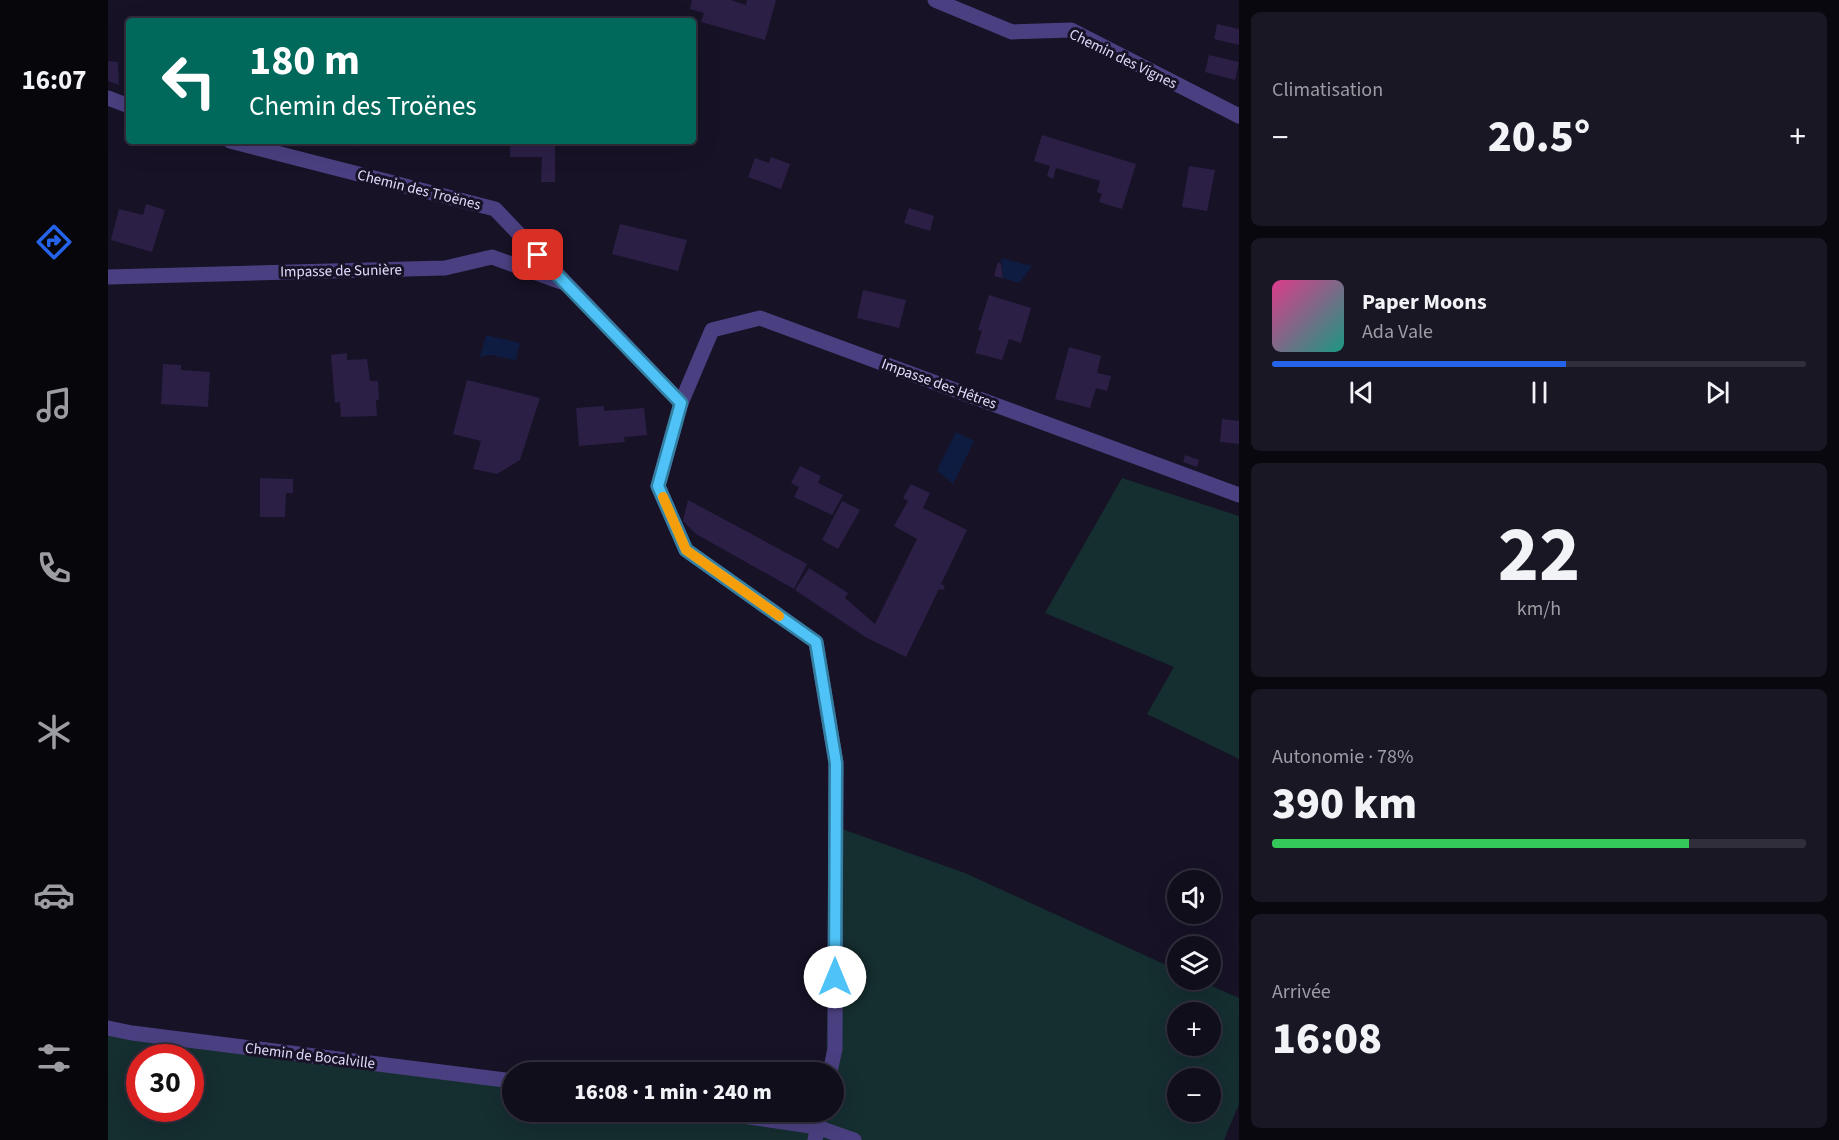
<!DOCTYPE html>
<html lang="fr">
<head>
<meta charset="utf-8">
<style>
  body { margin:0; font-family:"Source Sans 3",sans-serif; background:#1a1725; color:#f1f3f6; height:100vh; display:flex; flex-direction:column; font-size:22px; white-space:nowrap }
  * { box-sizing:border-box; margin:0 }
  p { font-size:20px; color:#9c9ca3 }
  .icon { flex:none; width:33px; height:33px; fill:none; stroke:currentColor; stroke-width:2; stroke-linecap:round; stroke-linejoin:round }
  .map { position:relative; flex:1; overflow:hidden }
  .sheet { display:flex; flex-direction:column; gap:12px; padding:12px; background:#09080f; width:600px }
  .sheet>* { flex:none }
  .guide { position:absolute; left:18px; top:18px; width:570px; height:126px; border-radius:6px; box-shadow:0 6px 24px #0002,0 0 0 2px #302e3b; background:#00695c; color:#fff; overflow:hidden }
  .buttons { position:absolute; left:1059px; top:870px; display:grid; gap:12px }
  .buttons a { display:grid; place-items:center; width:54px; height:54px; border-radius:50%; background:#110e1c; box-shadow:0 6px 24px #0002,0 0 0 2px #302e3b; font-size:30px }
  .speed { position:absolute; left:18px; top:1044px; display:flex; gap:12px; font-size:30px; font-weight:700; text-align:center }
  .speed>* { display:grid; place-content:center; width:78px; height:78px; border-radius:50%; background:#110e1c; box-shadow:0 6px 24px #0002,0 0 0 2px #302e3b; line-height:1 }
  .speed .limit { border:9px solid #d22; background:#fff; color:#111 }
  .pin { position:absolute; display:grid; place-items:center; width:51px; height:51px; color:#fff; margin:-26px; border-radius:12px; box-shadow:0 3px 9px #0006 }
  .me { position:absolute; width:66px; margin:-33px; rotate:0deg; stroke-linejoin:round; filter:drop-shadow(0 0 4px #0008) }
  .turn { display:flex; align-items:center; gap:21px; height:126px; padding:0 24px; font-size:27px }
  .turn .icon { width:78px; height:78px; stroke-width:2.5 }
  .turn b { display:block; font-size:42px; line-height:51px }
  .big { font-size:45px; font-weight:800; line-height:1.1 }
  .sheet .tile { flex:1; display:flex; flex-direction:column; justify-content:center; gap:9px; min-width:0; padding:0 21px; border-radius:9px; background:#1a1725 }
  .sheet .dial { align-items:center; gap:0 }
  .dial b { font-size:78px; line-height:1 }
  .song { display:flex; align-items:center; gap:18px }
  .cover { width:72px; height:72px; border-radius:9px; background:linear-gradient(135deg,hsl(330 70% 55%),hsl(170 70% 35%)) }
  .played { height:6px; border-radius:3px; background:linear-gradient(90deg,#2563eb 55%,#302e3b 55%) }
  .keys { display:flex; justify-content:space-around; direction:ltr }
  .heat { display:flex; justify-content:space-between; align-items:center; font-size:33px; direction:ltr }
  .charge { height:9px; border-radius:4px; background:linear-gradient(90deg,#34c759 78%,#302e3b 0) }
  .trip { position:absolute; left:394px; top:1062px; width:342px; height:60px; border-radius:30px; background:#110e1c; box-shadow:0 6px 24px #0002,0 0 0 2px #302e3b; font-weight:800; line-height:60px; text-align:center }
  main { display:flex; flex:1; min-height:0 }
  .dock { display:flex; flex-direction:column; width:108px; justify-content:space-around; align-items:center; background:#07060b; color:#9c9ca3 }
  .dock .icon { width:42px; height:42px }
  .dock .current { color:#2563eb }
  .dock b { font-size:27px; color:#f1f3f6 }
  .map>svg:first-child { display:block }
  .green { fill:#152e30; fill-rule:evenodd }
  .water { fill:#0f1c42 }
  .building { fill:#2b1f46 }
  .lines { fill:none; stroke-linecap:round; stroke-linejoin:round }
  .street { stroke:#4a4081; stroke-width:15 }
  .route-casing { stroke:#337fa1; stroke-width:15 }
  .route { stroke:#4fc3f7; stroke-width:10 }
  .slow { stroke:#f59e0b; stroke-width:10 }
  .labels { text-anchor:middle; dominant-baseline:central; stroke-width:6; stroke-linejoin:round; paint-order:stroke }
  .street-label { font-size:15px; fill:#e1dafc; stroke:#171226 }
</style>
</head>
<body>
<main>
<nav class="dock">
<b>16:07</b>
<svg class="icon current" aria-label="directions" viewBox="0 0 24 24"><path d="M12 3l9 9-9 9-9-9zM9 14v-3h6M13 9l2 2-2 2"/></svg>
<svg class="icon" aria-label="music" viewBox="0 0 24 24"><path d="M9 18V5l10-2v13"/><circle cx="6" cy="18" r="3"/><circle cx="16" cy="16" r="3"/></svg>
<svg class="icon" aria-label="phone" viewBox="0 0 24 24"><path d="M5 4h4l2 5-3 2q2 4 5 5l2-3 5 2v4C11 20 4 13 5 4z"/></svg>
<svg class="icon" aria-label="climate" viewBox="0 0 24 24"><path d="M12 3v18M4 7l16 10M4 17L20 7"/></svg>
<svg class="icon" aria-label="car" viewBox="0 0 24 24"><path d="M5 17H2v-5l4-1 3-4h7l3 4 3 1v5h-3M9 17h6M6 11h13"/><circle cx="7" cy="17" r="2"/><circle cx="17" cy="17" r="2"/></svg>
<svg class="icon" aria-label="filters" viewBox="0 0 24 24"><path d="M4 7h16M4 17h16"/><circle cx="9" cy="7" r="2"/><circle cx="15" cy="17" r="2"/></svg>
</nav>
<div class="map">
<svg width="1131" height="1140" viewBox="0 0 1131 1140">
  <rect width="100%" height="100%" fill="#171226"/>
  <!-- green -->
  <g class="green">
    <polygon points="1014,478 1131,516 1131,759 1039,714 1066,667 937,613"/>
    <path d="M723,825L857,873L1069,970L1070,980H1090L1131,998V1104L1116,1140H0V1021L33,1036L405,1086V1112H579L678,1126L690,1112H726V1072H718ZM1070,1012H1102V1046H1070ZM32,1058H82V1108H32ZM1070,1078H1102V1112H1070Z"/>
  </g>
  <!-- water -->
  <g class="water">
    <polygon points="893,258 923,266 923,268 911,283 895,278"/>
    <polygon points="378,335 412,343 408,360 382,355 372,357"/>
    <polygon points="848,432 866,441 845,484 829,470"/>
  </g>
  <!-- building -->
  <g class="building">
    <polygon points="584,0 623,0 638,5 639,0 668,0 657,40 593,22 596,13 582,9"/>
    <polygon points="1109,24 1131,29 1131,45 1106,39"/>
    <polygon points="1101,55 1131,62 1127,80 1097,72"/>
    <polygon points="0,61 10,62 11,85 0,81"/>
    <polygon points="934,135 1028,164 1014,209 991,202 994,194 989,192 992,181 948,168 945,179 939,176 942,166 926,161"/>
    <polygon points="232,141 251,141 251,147 232,142"/>
    <polygon points="402,141 447,141 447,182 433,182 434,157 402,157"/>
    <polygon points="663,157 682,164 673,189 640,177 647,158 661,163"/>
    <polygon points="1081,166 1107,170 1099,211 1074,207"/>
    <polygon points="38,204 57,210 44,252 3,240 11,209 35,215"/>
    <polygon points="801,208 826,216 822,231 796,223"/>
    <polygon points="512,224 579,240 570,271 504,254"/>
    <polygon points="890,262 893,264 895,278 886,276"/>
    <polygon points="755,290 798,300 791,328 749,318"/>
    <polygon points="881,295 923,308 913,343 901,339 894,360 867,353 874,331 870,330"/>
    <polygon points="961,347 993,356 989,373 1003,376 999,391 988,388 982,408 947,399"/>
    <polygon points="239,353 239,360 259,359 262,381 270,381 271,400 268,400 269,416 233,417 232,402 227,403 223,355"/>
    <polygon points="55,364 73,365 73,370 102,372 100,407 53,404"/>
    <polygon points="359,380 432,398 412,460 389,474 365,469 373,441 345,434"/>
    <polygon points="496,406 496,411 536,408 539,435 516,437 517,442 471,446 468,408"/>
    <polygon points="1114,419 1131,421 1131,444 1112,442"/>
    <polygon points="1077,455 1091,460 1089,467 1075,462"/>
    <polygon points="692,466 713,476 710,483 735,495 724,515 686,497 691,487 683,483"/>
    <polygon points="152,478 185,479 185,493 178,493 177,517 152,517"/>
    <polygon points="803,484 822,493 815,508 859,530 833,584 837,586 835,590 831,589 798,657 759,638 687,590 701,568 740,593 737,598 767,624 809,539 786,526 800,501 795,498"/>
    <polygon points="580,500 699,564 686,589 588,534 575,521"/>
    <polygon points="734,501 752,510 730,549 714,540"/>
  </g>
  <g class="lines">
    <!-- street -->
    <g class="street">
      <polyline points="827,0 904,32 963,30 1131,116"/>
      <polyline points="0,98 21,106"/>
      <polyline points="122,141 387,209 573,403 550,486 578,550 708,642 728,763 727,1049 722,1072"/>
      <polyline points="0,277 337,268 384,257 456,283"/>
      <polyline points="573,403 604,330 652,318 1131,495"/>
      <polyline points="0,1028 24,1033 405,1081"/>
      <polyline points="607,1112 709,1127 746,1140"/>
      <polyline points="707,1140 713,1112"/>
    </g>
  </g>
  <g class="lines">
    <!-- route casing -->
    <g class="route-casing">
      <polyline id="route" points="430,255 573,403 550,486 578,550 708,642 728,763 727,977"/>
    </g>
    <!-- route -->
    <use href="#route" class="route"/>
    <!-- slow -->
    <polyline class="slow" points="555,497 578,550 671,616"/>
  </g>
  <g class="labels">
    <!-- street labels -->
    <g class="street-label">
      <text transform="translate(1015 59) rotate(26)">Chemin des Vignes</text>
      <text transform="translate(311 190) rotate(14)">Chemin des Troënes</text>
      <text transform="translate(233 271) rotate(-1)">Impasse de Sunière</text>
      <text transform="translate(831 384) rotate(20)">Impasse des Hêtres</text>
      <text transform="translate(202 1056) rotate(7)">Chemin de Bocalville</text>
    </g>
  </g>
</svg>
<div class="buttons">
<a><svg class="icon" aria-label="sound" viewBox="0 0 24 24"><path d="M4 9h4l5-4v14l-5-4H4zM17 9q2 3 0 6"/></svg></a>
<a><svg class="icon" aria-label="layers" viewBox="0 0 24 24"><path d="M12 4l9 5-9 5-9-5zM3 14l9 5 9-5"/></svg></a>
<a>+</a>
<a>−</a>
</div>
<div class="speed"><div class="limit">30</div></div>
<div class="pin" style="left:430px;top:255px;background:#d93025"><svg class="icon" aria-label="arrive" viewBox="0 0 24 24"><path d="M6 21V4h12l-3 4 3 4H6"/></svg></div>
<svg class="me" style="left:727px;top:977px" viewBox="-20 -20 40 40"><circle r="19" fill="#fff"/><path d="M0-13L10 11 0 6-10 11z" fill="#4fc3f7"/></svg>
<div class="trip">16:08 · 1 min · 240 m</div>
<div class="guide">
<div class="turn"><svg class="icon" aria-label="left" viewBox="0 0 24 24"><path d="M17 20v-9H6M10 6l-5 5 5 5"/></svg><div><b>180 m</b>Chemin des Troënes</div></div>
</div>
</div>
<section class="sheet">
<div class="tile"><p>Climatisation</p>
<div class="heat"><a>−</a><b class="big">20.5°</b><a>+</a></div>
</div>
<div class="tile">
<div class="song"><i class="cover"></i><div><b>Paper Moons</b><p>Ada Vale</p></div></div>
<div class="played"></div>
<div class="keys"><svg class="icon" aria-label="previous" viewBox="0 0 24 24"><path d="M18 5L8 12l10 7zM5 5v14"/></svg><svg class="icon" aria-label="pause" viewBox="0 0 24 24"><path d="M8 5v14M16 5v14"/></svg><svg class="icon" aria-label="next" viewBox="0 0 24 24"><path d="M6 5l10 7-10 7zM19 5v14"/></svg></div>
</div>
<div class="tile dial"><b>22</b><p>km/h</p></div>
<div class="tile"><p>Autonomie · 78%</p><b class="big">390 km</b><div class="charge"></div></div>
<div class="tile"><p>Arrivée</p><b class="big">16:08</b></div>
</section>
</main>
</body>
</html>
